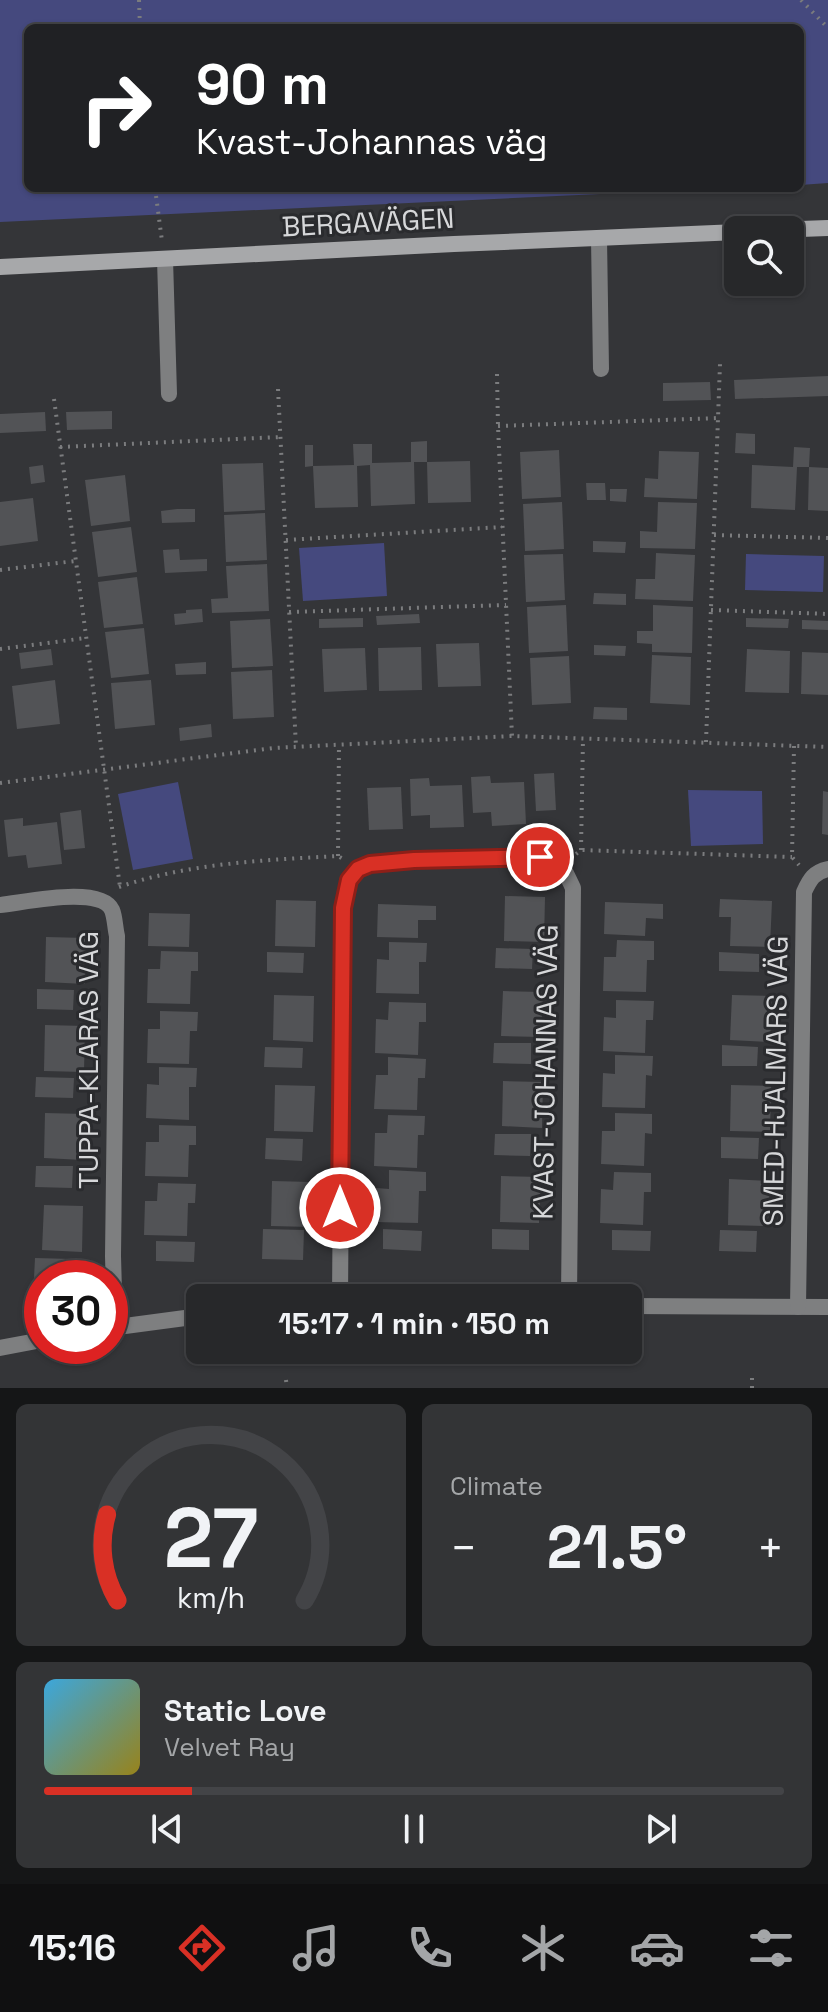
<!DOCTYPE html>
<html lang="en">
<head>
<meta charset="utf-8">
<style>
  body { margin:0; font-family:"Space Grotesk",sans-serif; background:#333436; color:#f1f3f6; height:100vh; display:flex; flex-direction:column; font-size:30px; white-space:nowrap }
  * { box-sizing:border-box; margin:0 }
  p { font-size:26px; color:#a4a6a8 }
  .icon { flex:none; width:44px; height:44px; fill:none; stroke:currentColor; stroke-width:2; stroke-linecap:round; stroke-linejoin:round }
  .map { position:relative; height:1388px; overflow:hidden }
  .side { display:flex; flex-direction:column; gap:16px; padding:16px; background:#151617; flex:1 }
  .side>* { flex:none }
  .hud { position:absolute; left:24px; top:24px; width:780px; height:168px; border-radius:12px; box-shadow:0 2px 6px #0004,0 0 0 2px #434447; background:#202124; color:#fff; overflow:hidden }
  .fabs { position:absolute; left:724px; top:216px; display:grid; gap:16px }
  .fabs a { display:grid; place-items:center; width:80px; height:80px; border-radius:12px; background:#27282a; box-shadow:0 2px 6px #0004,0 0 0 2px #434447; font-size:40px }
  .speed { position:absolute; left:24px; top:1260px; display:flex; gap:16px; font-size:40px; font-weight:700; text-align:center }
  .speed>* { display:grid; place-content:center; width:104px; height:104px; border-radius:50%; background:#27282a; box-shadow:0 2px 6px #0004,0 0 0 2px #434447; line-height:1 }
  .speed .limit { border:12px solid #d22; background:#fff; color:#111 }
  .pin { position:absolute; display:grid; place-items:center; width:68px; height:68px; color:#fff; margin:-34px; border:4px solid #fff; border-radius:50%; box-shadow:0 2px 8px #0007 }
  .me { position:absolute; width:88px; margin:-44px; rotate:0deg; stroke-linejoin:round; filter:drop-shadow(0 0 6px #0008) }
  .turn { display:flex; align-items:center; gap:28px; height:168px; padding:0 40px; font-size:36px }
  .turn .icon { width:104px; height:104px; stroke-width:2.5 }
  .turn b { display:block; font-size:56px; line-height:68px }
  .big { font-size:60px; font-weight:700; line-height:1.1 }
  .side .tile { flex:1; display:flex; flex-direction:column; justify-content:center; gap:12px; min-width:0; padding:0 28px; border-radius:12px; background:#333436 }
  .side .dial { align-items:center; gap:0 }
  .dial svg { height:208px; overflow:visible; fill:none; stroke:#434447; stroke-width:7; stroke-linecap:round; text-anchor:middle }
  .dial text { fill:#f1f3f6; stroke:none }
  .song { display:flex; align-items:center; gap:24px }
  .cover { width:96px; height:96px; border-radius:12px; background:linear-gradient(135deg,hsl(200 70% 55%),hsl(50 70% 35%)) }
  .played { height:8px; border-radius:4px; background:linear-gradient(90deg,#d93025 20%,#434447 20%) }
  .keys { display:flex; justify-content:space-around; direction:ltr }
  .heat { display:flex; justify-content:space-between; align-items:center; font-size:44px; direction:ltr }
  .side .tiles { flex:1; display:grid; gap:16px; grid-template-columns:1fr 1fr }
  .tile:last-child { grid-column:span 2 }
  .trip { position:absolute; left:186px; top:1284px; width:456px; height:80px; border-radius:12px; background:#27282a; box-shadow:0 2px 6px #0004,0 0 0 2px #434447; font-weight:700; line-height:80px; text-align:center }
  .tabs { display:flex; height:128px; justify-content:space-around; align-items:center; background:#101011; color:#a4a6a8 }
  .tabs .icon { width:56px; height:56px }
  .tabs .on { color:#d93025 }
  .tabs b { font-size:36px; color:#f1f3f6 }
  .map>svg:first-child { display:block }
  .green { fill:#45497e }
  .building { fill:#525356 }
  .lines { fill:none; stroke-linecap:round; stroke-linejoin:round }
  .path { stroke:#7b7c7e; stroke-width:4; stroke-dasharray:2 6; stroke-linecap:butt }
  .street { stroke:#7e7f80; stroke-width:16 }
  .secondary { stroke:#a7a8aa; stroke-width:16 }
  .route-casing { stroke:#8d1f18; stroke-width:20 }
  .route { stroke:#d93025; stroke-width:14 }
  .labels { text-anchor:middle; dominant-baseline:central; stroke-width:6; stroke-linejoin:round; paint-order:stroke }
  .street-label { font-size:28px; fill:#d6d7d9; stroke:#2a2b2e }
</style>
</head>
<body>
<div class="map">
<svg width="828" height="1388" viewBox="0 0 828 1388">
  <rect width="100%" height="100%" fill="#343538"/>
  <!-- green -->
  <g class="green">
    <polygon points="0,0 828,0 828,183 800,185 800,28 28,28 28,188 731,188 0,222"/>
    <polygon points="384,543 387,596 303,601 299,548"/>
    <polygon points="746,554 824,556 823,592 745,590"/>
    <polygon points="178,782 193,859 133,870 118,794"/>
    <polygon points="688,790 762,791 763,844 691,846"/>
  </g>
  <!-- building -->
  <g class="building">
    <polygon points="828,376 828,396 735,399 734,380"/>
    <polygon points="710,382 711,400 663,401 663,383"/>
    <polygon points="112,411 112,429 67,430 66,412"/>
    <polygon points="45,412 46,431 0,433 0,414"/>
    <polygon points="736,433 755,434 755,454 735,453"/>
    <polygon points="427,441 427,462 470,461 471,502 428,503 427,462 414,462 415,504 371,506 370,465 357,466 358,507 315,508 313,466 354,465 353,444 372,444 372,463 411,462 411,442"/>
    <polygon points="305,445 313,445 313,466 305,467"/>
    <polygon points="794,447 810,448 809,467 828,468 828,511 808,510 809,467 797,467 795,510 751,508 752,465 793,467"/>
    <polygon points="559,450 561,497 522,499 520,452"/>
    <polygon points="659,451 699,452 697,499 644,497 645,478 658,479"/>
    <polygon points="263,463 265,510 224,512 222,464"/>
    <polygon points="43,465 45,482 31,484 29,467"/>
    <polygon points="125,475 130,521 91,526 85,480"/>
    <polygon points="586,483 605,483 606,500 587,500"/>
    <polygon points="610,489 627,489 626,502 610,501"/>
    <polygon points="33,498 38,541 0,546 0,502"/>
    <polygon points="562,502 564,549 525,551 523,504"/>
    <polygon points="658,502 697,503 695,549 640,548 640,531 657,532"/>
    <polygon points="177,509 195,509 195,522 162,523 161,511"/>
    <polygon points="265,513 267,560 226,562 224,515"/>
    <polygon points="131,527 137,572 98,577 92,532"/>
    <polygon points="593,541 626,542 625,553 593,552"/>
    <polygon points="179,549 180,560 207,559 207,571 165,573 163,550"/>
    <polygon points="656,553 695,555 693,601 635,599 636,579 655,579"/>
    <polygon points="563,554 565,600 526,602 524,555"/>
    <polygon points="267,564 269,611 212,613 211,599 228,598 226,566"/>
    <polygon points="137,577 143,624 104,628 98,582"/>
    <polygon points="594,593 626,594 626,605 593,604"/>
    <polygon points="566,605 568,651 529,653 527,607"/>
    <polygon points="653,605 693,607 692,653 652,652 652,644 637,643 637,631 653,631"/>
    <polygon points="202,609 203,622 175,625 174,614 186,613 186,610"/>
    <polygon points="419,614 420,623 377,625 376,616"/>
    <polygon points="363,618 363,627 319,628 319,619"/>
    <polygon points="746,618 789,619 788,628 746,627"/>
    <polygon points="270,619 273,666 232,668 230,621"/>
    <polygon points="802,620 828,621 828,630 802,629"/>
    <polygon points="144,628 149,674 111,678 105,632"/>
    <polygon points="479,643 481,686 438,687 436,644"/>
    <polygon points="594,645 626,646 625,656 594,655"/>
    <polygon points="421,647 422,690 379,691 378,648"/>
    <polygon points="365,648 367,690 324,692 322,649"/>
    <polygon points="51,649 53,665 21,669 19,653"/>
    <polygon points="747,649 790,651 789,693 745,692"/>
    <polygon points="802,652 828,653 828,695 801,694"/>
    <polygon points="652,655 691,657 690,705 650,703"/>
    <polygon points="569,656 571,703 532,705 530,658"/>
    <polygon points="206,662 206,674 176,675 175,664"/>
    <polygon points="272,670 274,717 233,719 231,672"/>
    <polygon points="55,680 60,724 17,729 12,686"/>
    <polygon points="151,680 155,725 115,729 111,683"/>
    <polygon points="594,707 627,708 627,720 593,719"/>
    <polygon points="211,724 212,737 180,741 179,728"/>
    <polygon points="554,773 556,810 536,811 534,774"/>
    <polygon points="490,776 491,783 524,782 526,824 492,826 491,812 473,813 471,777"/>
    <polygon points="429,778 430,786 462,785 464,827 430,828 430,815 411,816 410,779"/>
    <polygon points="401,787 403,829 369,830 367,788"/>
    <polygon points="823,791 828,792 828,835 822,834"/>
    <polygon points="81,810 85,848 64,850 60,813"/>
    <polygon points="23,818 23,826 57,822 62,864 28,868 26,855 8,857 4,820"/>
    <polygon points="505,896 545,897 544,942 504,941"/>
    <polygon points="720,899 772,901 770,947 730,946 731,917 719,917"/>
    <polygon points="276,900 316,901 315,947 275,946"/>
    <polygon points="605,902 663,904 663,919 646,918 645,936 604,934"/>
    <polygon points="378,904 436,906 436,920 418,920 418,938 377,937"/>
    <polygon points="149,913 190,914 189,947 148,946"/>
    <polygon points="46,937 86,938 85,984 45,982"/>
    <polygon points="617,940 654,941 654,960 647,960 646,992 603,991 604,957 616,957"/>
    <polygon points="389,942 427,943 426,962 419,962 419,994 376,993 377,959 389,960"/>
    <polygon points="496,948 533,949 532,969 495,968"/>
    <polygon points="161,951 198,952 198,971 191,971 190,1004 147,1003 148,969 160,969"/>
    <polygon points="267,952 304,953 303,973 267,972"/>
    <polygon points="719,952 759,954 759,972 719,971"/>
    <polygon points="37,989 74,990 73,1010 37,1009"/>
    <polygon points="503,991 543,992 541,1037 501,1036"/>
    <polygon points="274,995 314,996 313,1042 273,1040"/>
    <polygon points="732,995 772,996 770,1042 730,1040"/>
    <polygon points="616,1000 654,1001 653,1020 646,1020 645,1053 603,1051 604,1017 616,1018"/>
    <polygon points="389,1002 426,1003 426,1022 419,1022 418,1055 375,1053 376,1019 388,1020"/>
    <polygon points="160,1011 198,1012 197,1031 190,1031 189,1064 147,1063 148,1029 160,1029"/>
    <polygon points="45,1025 85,1026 84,1072 44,1071"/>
    <polygon points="494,1043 531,1043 531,1064 493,1063"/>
    <polygon points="722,1045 758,1047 757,1066 722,1066"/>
    <polygon points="265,1047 303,1048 302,1068 264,1067"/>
    <polygon points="615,1055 653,1056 652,1076 646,1075 645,1108 602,1107 603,1073 615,1074"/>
    <polygon points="388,1057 426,1059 425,1078 418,1078 417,1110 374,1109 376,1075 388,1075"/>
    <polygon points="159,1067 197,1068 196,1087 189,1087 189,1120 146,1118 147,1084 159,1085"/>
    <polygon points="36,1077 74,1078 73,1098 35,1097"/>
    <polygon points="503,1081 543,1082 542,1128 502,1126"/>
    <polygon points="275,1085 315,1086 313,1132 274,1131"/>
    <polygon points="731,1085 771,1086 770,1132 730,1131"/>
    <polygon points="45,1113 85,1114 83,1160 44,1158"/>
    <polygon points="615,1113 652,1114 652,1134 645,1133 644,1166 601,1164 602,1131 615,1131"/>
    <polygon points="388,1115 425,1116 424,1135 418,1135 417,1168 374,1166 375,1133 387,1133"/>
    <polygon points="159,1125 196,1126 196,1145 189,1145 188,1177 145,1176 146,1142 159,1142"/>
    <polygon points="495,1134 531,1134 530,1156 494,1155"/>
    <polygon points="721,1137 759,1138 758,1159 721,1158"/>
    <polygon points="266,1138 303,1139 302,1161 265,1159"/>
    <polygon points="36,1166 73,1166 72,1188 35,1187"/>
    <polygon points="389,1170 426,1172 426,1191 419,1191 418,1223 375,1222 376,1188 389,1189"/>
    <polygon points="614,1172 651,1173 651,1192 644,1192 643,1225 600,1223 601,1189 613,1190"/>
    <polygon points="501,1176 541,1177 539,1223 500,1222"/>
    <polygon points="729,1179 770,1181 768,1226 728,1225"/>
    <polygon points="272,1181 312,1182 311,1227 271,1226"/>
    <polygon points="158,1183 196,1184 195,1203 188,1203 187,1236 144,1235 145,1201 157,1201"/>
    <polygon points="44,1205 83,1206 82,1252 42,1250"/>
    <polygon points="263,1229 304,1230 303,1260 262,1259"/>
    <polygon points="383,1229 422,1231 421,1251 383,1249"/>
    <polygon points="492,1229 529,1230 529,1250 492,1249"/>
    <polygon points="612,1230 651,1231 650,1251 612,1250"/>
    <polygon points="720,1230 757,1231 756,1252 719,1251"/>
    <polygon points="156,1241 195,1242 194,1262 156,1261"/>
    <polygon points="35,1258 72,1259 71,1278 34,1278"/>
  </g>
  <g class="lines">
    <!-- path -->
    <g class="path">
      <polyline points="139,0 140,28"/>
      <polyline points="801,0 828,28"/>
      <polyline points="155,188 162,241"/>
      <polyline points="497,374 498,426 512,736"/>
      <polyline points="278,389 296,747"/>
      <polyline points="54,399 120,887"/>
      <polyline points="498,426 719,418"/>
      <polyline points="60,447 281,437"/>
      <polyline points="714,535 828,538"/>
      <polyline points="286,540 502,527"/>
      <polyline points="0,570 75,561"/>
      <polyline points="711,610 828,614"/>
      <polyline points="289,612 506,605"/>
      <polyline points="0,649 86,638"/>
      <polyline points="706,742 720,364"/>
      <polyline points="794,746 792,857 799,865"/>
      <polyline points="0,783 273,748 512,736 828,747"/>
      <polyline points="581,850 583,738"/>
      <polyline points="576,854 581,850 792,857"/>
      <polyline points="338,856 339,745"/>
      <path d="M119,887C189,863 265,860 338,856L343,859"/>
      <polyline points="752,1378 752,1388"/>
      <polyline points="286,1380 287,1388"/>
    </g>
    <!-- street -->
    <g class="street">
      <polyline points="599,238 601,369"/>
      <polyline points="165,259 169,394"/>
      <path d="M0,905C23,903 100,885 112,910C115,917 115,928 117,936L113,1256L115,1327"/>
      <polyline points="340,1298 343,908 349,880 358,869 370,864 414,860 540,857 562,865 573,888 569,1298"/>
      <polyline points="628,1306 828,1307"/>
      <path d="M798,1307L804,892C810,879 814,872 828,869"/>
      <polyline points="110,1328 200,1316"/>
      <polyline points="0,1348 42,1340"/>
    </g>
    <!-- secondary -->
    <g class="secondary">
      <polyline points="773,230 828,228"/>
      <polyline points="0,267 454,244 738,232"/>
    </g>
  </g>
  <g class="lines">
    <!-- route casing -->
    <g class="route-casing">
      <polyline id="route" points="340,1208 343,908 349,880 358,869 370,864 414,860 540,857"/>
    </g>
    <!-- route -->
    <use href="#route" class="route"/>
  </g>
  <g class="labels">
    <!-- street labels -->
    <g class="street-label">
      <text transform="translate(368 222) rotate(-3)">BERGAVÄGEN</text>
      <text transform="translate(88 1060) rotate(-90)">TUPPA-KLARAS VÄG</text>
      <text transform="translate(545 1072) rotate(-89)">KVAST-JOHANNAS VÄG</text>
      <text transform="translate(775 1081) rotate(-89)">SMED-HJALMARS VÄG</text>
    </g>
  </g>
</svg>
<div class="fabs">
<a><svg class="icon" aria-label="search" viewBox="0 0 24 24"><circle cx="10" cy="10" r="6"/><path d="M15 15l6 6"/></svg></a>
</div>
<div class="speed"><div class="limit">30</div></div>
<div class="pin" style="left:540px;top:857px;background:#d93025"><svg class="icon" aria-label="arrive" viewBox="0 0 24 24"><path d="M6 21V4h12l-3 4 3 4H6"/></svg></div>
<svg class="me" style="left:340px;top:1208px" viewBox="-20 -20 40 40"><circle r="17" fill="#d93025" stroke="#fff" stroke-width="3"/><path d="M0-11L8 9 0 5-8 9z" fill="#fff"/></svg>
<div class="trip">15:17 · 1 min · 150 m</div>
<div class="hud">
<div class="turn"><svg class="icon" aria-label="right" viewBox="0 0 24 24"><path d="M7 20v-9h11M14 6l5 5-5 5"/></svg><div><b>90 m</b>Kvast-Johannas väg</div></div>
</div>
</div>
<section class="side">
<div class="tiles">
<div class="tile dial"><svg viewBox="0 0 100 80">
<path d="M14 69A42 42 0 1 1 86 69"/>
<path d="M14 69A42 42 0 0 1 10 36" stroke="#d93025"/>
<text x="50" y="56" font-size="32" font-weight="700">27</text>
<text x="50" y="72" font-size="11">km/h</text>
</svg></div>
<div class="tile"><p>Climate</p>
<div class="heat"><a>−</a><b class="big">21.5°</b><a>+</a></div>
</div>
<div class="tile">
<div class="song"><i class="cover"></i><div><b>Static Love</b><p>Velvet Ray</p></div></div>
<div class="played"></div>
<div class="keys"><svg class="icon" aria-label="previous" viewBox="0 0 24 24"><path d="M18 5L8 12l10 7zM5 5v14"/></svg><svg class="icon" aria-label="pause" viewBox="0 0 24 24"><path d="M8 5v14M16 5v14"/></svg><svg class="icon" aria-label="next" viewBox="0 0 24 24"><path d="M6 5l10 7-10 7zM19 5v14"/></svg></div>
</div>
</div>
</section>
<nav class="tabs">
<b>15:16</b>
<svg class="icon on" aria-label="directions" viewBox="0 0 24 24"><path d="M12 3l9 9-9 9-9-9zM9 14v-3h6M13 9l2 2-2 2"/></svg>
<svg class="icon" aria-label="music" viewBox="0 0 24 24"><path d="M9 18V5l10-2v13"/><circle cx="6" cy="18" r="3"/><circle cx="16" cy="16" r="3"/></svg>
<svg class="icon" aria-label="phone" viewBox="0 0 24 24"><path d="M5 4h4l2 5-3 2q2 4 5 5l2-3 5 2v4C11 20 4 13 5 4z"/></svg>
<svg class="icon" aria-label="climate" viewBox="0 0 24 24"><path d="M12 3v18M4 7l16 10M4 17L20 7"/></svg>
<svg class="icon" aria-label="car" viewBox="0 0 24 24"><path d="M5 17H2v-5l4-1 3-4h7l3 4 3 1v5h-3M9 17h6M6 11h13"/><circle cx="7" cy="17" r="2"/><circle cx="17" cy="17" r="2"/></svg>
<svg class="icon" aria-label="filters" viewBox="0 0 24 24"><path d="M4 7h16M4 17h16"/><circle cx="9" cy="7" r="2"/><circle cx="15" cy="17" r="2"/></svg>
</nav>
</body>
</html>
